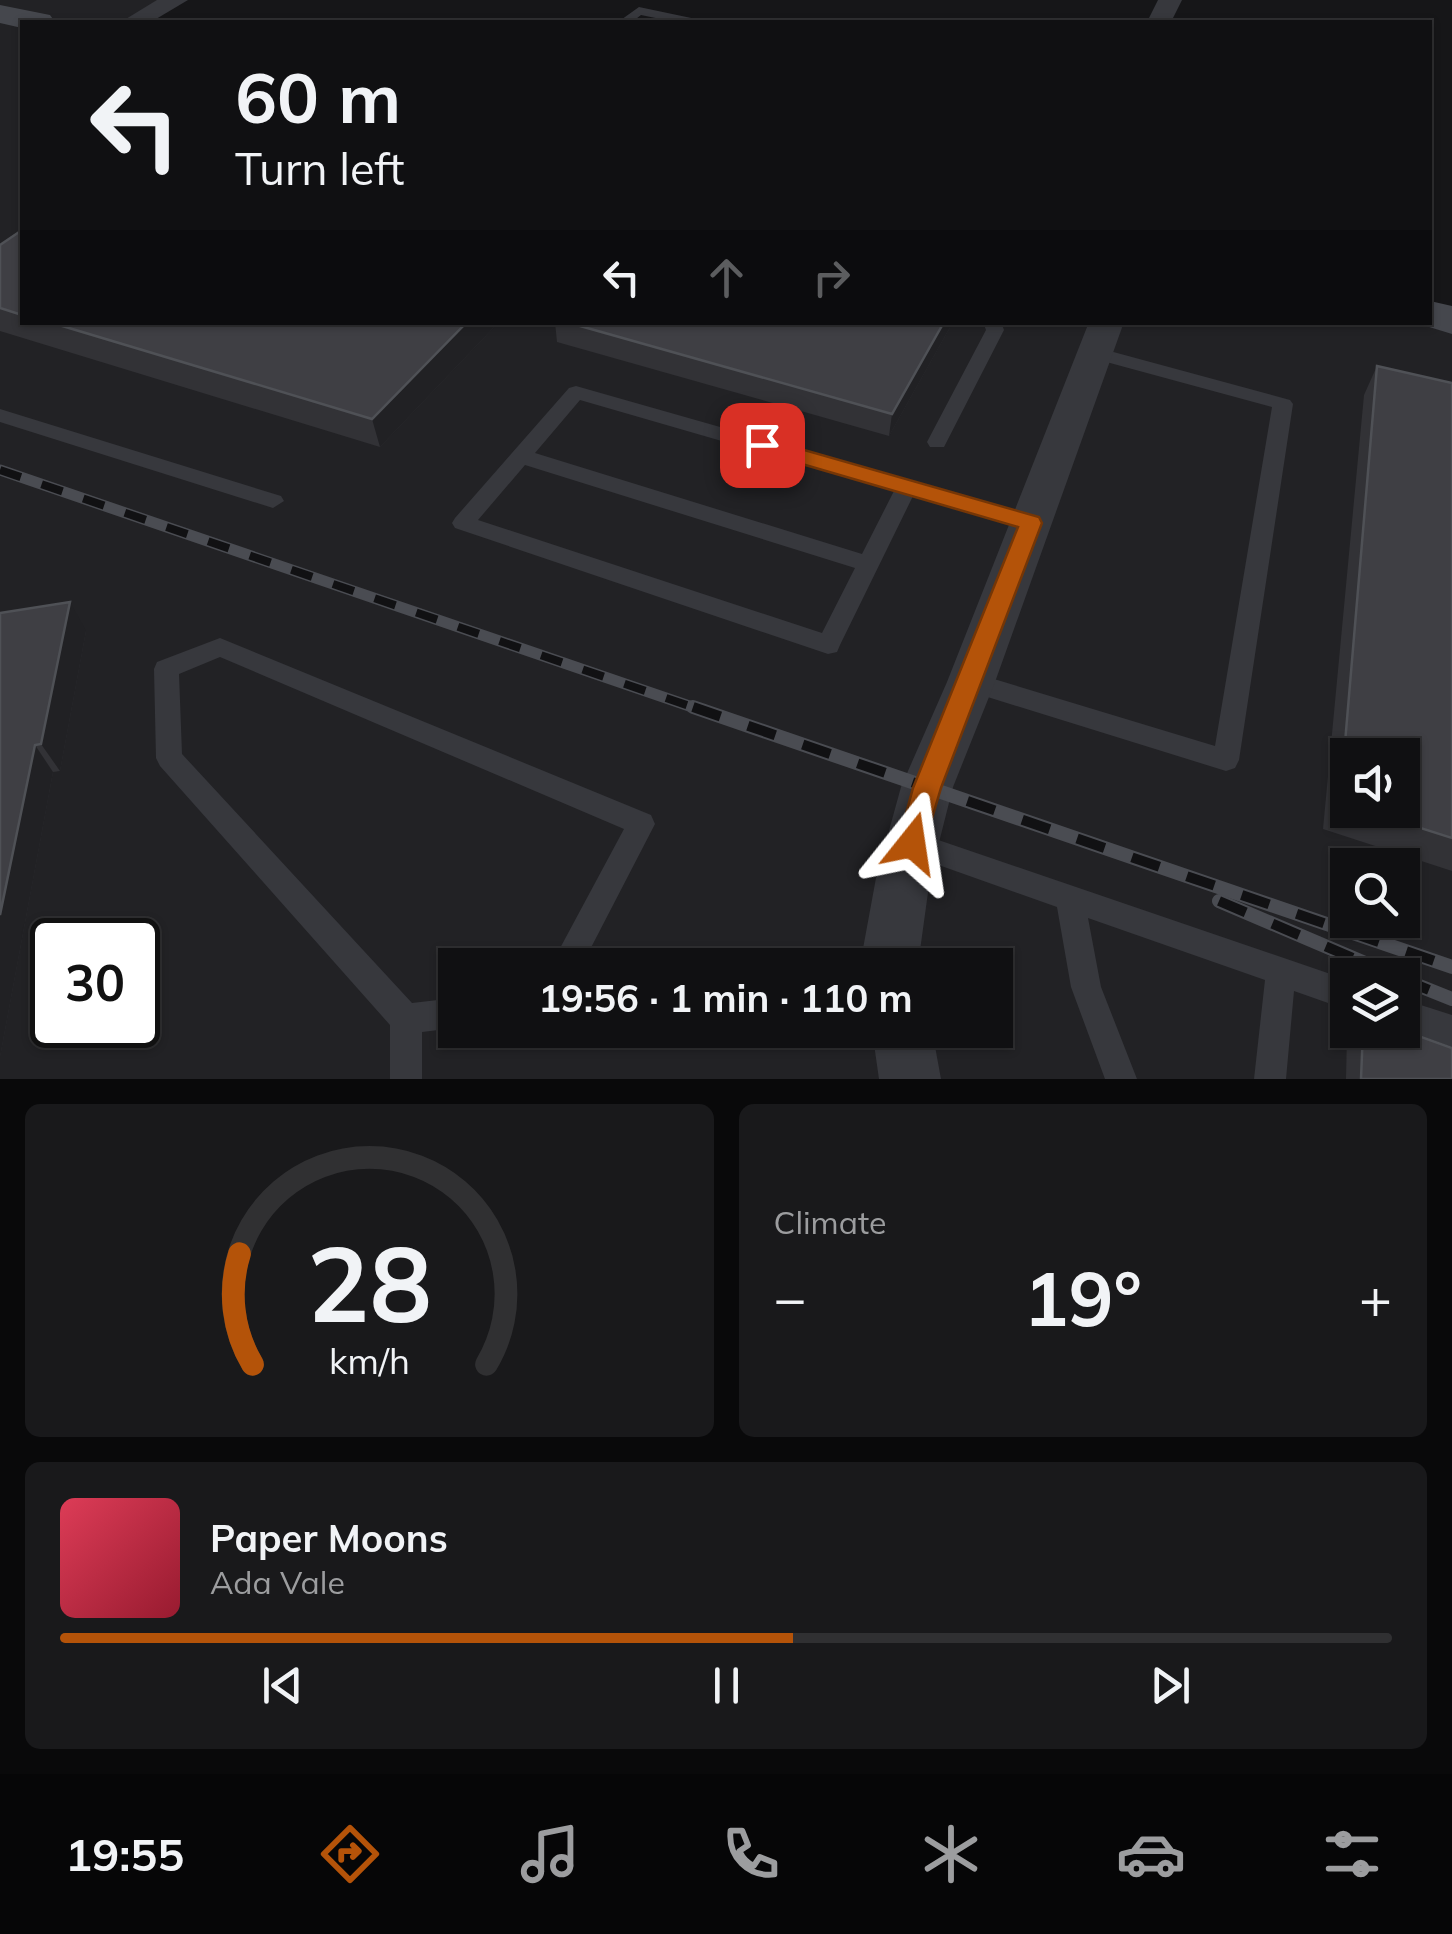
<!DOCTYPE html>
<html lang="en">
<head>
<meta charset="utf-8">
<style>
  body { margin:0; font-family:Mulish,sans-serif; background:#19191b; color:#f1f3f6; height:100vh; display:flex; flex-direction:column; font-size:38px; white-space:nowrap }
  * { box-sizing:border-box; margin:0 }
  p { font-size:32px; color:#9c9d9f }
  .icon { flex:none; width:55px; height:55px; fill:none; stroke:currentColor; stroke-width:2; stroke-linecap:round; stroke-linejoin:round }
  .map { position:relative; height:1079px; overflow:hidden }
  .sheet { display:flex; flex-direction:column; gap:25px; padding:25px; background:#09090a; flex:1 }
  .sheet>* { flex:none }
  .top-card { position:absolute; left:20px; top:20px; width:1412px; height:305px; border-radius:0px; box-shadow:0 2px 8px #0004,0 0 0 2px #303032; background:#101012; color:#f1f3f6; overflow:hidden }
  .fabs { position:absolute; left:1330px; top:738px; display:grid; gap:20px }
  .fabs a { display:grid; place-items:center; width:90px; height:90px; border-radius:0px; background:#101012; box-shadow:0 2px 8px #0004,0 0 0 2px #303032; font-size:50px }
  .speed { position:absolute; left:30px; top:918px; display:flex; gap:20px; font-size:50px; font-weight:700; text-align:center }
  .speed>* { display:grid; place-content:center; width:130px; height:130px; border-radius:50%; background:#101012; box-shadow:0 2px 8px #0004,0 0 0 2px #303032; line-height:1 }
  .speed .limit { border:5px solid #111; border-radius:15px; background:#fff; color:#111 }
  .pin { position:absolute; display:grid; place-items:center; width:85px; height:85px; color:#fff; margin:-42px; border-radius:20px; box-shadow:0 5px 15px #0006 }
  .me { position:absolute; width:110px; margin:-55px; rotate:15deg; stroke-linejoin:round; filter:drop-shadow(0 0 8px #0008) }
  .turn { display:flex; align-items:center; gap:35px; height:210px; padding:0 50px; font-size:45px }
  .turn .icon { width:130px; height:130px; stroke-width:2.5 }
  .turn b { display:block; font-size:70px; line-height:85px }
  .lanes { display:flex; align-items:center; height:95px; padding:0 50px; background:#0003; justify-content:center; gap:50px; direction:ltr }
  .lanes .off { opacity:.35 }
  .big { font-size:75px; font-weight:700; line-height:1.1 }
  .sheet .tile { flex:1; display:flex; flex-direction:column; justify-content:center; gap:15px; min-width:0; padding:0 35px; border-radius:15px; background:#19191b }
  .sheet .dial { align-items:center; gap:0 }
  .dial svg { height:260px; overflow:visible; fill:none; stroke:#303032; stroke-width:7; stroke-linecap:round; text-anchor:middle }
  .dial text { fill:#f1f3f6; stroke:none }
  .song { display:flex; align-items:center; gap:30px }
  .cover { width:120px; height:120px; border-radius:15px; background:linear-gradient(135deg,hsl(350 70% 55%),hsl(350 70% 35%)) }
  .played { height:10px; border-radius:5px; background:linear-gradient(90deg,#b45309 55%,#303032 55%) }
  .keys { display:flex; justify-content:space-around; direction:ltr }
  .heat { display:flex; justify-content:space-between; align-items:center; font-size:55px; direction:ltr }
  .sheet .tiles { flex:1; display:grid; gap:25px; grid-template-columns:1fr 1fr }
  .tile:last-child { grid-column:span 2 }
  .trip { position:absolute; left:438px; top:948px; width:575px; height:100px; border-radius:0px; background:#101012; box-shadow:0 2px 8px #0004,0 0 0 2px #303032; font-weight:700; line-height:100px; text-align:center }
  .tab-bar { display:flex; height:160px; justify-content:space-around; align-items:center; background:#060607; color:#9c9d9f }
  .tab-bar .icon { width:70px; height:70px }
  .tab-bar .active { color:#b45309 }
  .tab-bar b { font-size:45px; color:#f1f3f6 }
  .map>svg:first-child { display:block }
  .built { fill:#222225; fill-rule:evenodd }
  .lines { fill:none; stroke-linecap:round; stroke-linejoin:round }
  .lane { fill:#37383d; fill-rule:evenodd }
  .street { fill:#37383d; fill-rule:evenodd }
  .secondary { fill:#45474d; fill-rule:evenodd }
  .rail-far1-casing { stroke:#4a4c52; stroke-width:11 }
  .rail-casing { stroke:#4a4c52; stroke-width:14 }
  .rail-far1 { stroke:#111113; stroke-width:8; stroke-dasharray:22; stroke-linecap:butt }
  .rail { stroke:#111113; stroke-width:10; stroke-dasharray:29; stroke-linecap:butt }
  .wall { fill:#323236; fill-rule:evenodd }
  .shaded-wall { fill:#212124 }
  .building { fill:#3f3f44; stroke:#4f5156; stroke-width:2.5 }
  .route { fill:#b45309; stroke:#753606; stroke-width:2.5 }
</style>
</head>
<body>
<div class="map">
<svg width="1452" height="1079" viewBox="0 0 1452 1079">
  <rect width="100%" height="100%" fill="#161618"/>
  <!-- built -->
  <path class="built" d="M0,0H165L122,22H22V322H1430L1452,313V1079H0ZM1348,755H1402V810H1348ZM1348,865H1402V920H1348ZM52,940H138V1025H52ZM455,965H995V1030H455ZM1348,975H1402V1030H1348Z"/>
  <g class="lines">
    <!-- lane -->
    <g class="lane">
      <polygon points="639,7 696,19 698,22 675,22 641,15 632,22 618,22"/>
      <polygon points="983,322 1001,322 1004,330 944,447 930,447 927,442 986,330"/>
      <polygon points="1095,347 1290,400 1293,404 1239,760 1235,768 1226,771 962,689 958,682 962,675 971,672 1215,746 1272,407 1088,357 1085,353"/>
      <path d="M576,386L1039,518L1042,523L1031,531L913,496L840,645L837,652L828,654L455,528L452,523L455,518L569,388ZM580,400L894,491L862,554L535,453ZM525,465L855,568L822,633L478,520Z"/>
      <polygon points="0,409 281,496 284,501 273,508 0,422"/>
      <polygon points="220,638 651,815 655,824 582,965 551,965 624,829 220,657 179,674 182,754 412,1003 455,998 455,1028 422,1032 422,1079 390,1079 390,1025 160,766 156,758 154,669 157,662"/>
      <polygon points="912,831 1348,980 1348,1010 1294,991 1286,1079 1254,1079 1265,980 1088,918 1101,987 1137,1079 1105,1079 1071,987 1057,907 902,852 898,843 902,834"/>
      <polygon points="1402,999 1452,1015 1452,1047 1402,1029"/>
    </g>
    <!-- street -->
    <g class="street">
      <polygon points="157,0 188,0 151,22 121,22"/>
      <polygon points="1158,0 1182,0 1171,22 1147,22"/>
      <polygon points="1089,322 1124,322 995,682 953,787 930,878 918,965 860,965 876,878 901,787 947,682"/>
      <polygon points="872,1030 932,1030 941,1079 879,1079"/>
    </g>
    <!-- secondary -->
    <g class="secondary">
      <polygon points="0,5 50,15 55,22 22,22 22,28 0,23"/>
      <polygon points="1430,301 1452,306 1452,334 1413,322 1430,322"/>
    </g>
    <!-- rail-far1 casing -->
    <g class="rail-far1-casing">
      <polyline id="rail-far1" points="0,470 701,710"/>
    </g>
    <!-- rail casing -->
    <g class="rail-casing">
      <g id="rail">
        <polyline points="693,707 1452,967"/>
        <polyline points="1219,901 1393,975"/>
        <polyline points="1402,979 1452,999"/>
      </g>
    </g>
    <!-- rail-far1 -->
    <use href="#rail-far1" class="rail-far1"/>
    <!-- rail -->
    <use href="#rail" class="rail"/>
  </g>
  <!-- wall -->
  <g class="wall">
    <polygon points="22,230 22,322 499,322 380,447 0,331 0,245"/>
    <polygon points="555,322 953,322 889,436 557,342"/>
    <path d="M1377,366L1452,383V871L1323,829L1364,395ZM1348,755L1402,810H1348Z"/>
    <polygon points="0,613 86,631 60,771 53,772 0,1057"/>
    <polygon points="1352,1030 1402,1030 1452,1079 1346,1079 1347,1035"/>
  </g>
  <!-- shaded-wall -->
  <g class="shaded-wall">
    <polygon points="467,322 499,322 380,447 372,419"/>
    <polygon points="944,322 953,322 889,436 892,414"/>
    <polygon points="70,602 86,631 60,771 41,744"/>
    <polygon points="35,745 53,772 0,1057 0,915"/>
  </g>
  <!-- building -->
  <g class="building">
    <polygon points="22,230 22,315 0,308 0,245"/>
    <polygon points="49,322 467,322 372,419"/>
    <polygon points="566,322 944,322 892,414"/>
    <polygon points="1377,366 1452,383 1452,838 1364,810 1402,810 1402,755 1348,755 1348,805 1340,802"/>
    <polygon points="70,602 41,744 35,745 0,915 0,613"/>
    <polygon points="1363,1030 1402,1030 1452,1048 1452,1079 1361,1079"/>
  </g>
  <!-- route -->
  <polygon class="route" points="762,438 1039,517 1042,523 941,788 922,852 912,855 902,852 898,843 913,788 1018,527 754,450 751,445"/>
</svg>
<div class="fabs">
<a><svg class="icon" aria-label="sound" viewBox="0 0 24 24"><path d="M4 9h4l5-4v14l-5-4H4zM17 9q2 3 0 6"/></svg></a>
<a><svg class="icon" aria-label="search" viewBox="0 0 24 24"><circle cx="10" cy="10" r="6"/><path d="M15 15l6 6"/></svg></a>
<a><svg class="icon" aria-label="layers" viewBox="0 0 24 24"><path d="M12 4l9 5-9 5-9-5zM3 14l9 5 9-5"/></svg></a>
</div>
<div class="speed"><div class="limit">30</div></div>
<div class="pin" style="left:762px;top:445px;background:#d93025"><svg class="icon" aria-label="arrive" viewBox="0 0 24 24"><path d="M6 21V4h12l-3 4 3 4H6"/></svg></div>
<svg class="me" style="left:912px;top:843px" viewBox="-20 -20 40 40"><path d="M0-17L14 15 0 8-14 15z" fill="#b45309" stroke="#fff" stroke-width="4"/></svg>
<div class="trip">19:56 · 1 min · 110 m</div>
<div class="top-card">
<div class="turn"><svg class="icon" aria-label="left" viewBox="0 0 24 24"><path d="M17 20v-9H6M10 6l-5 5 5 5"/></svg><div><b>60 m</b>Turn left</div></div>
<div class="lanes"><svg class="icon" aria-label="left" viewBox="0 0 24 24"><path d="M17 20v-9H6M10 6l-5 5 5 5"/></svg><svg class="icon off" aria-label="ahead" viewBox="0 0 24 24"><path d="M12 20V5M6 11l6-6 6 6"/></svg><svg class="icon off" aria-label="right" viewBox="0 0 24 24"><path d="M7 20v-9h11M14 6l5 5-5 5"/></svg></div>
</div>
</div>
<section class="sheet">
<div class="tiles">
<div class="tile dial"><svg viewBox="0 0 100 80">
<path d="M14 69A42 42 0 1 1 86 69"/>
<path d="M14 69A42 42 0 0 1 10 35" stroke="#b45309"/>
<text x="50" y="56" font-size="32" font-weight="700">28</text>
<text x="50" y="72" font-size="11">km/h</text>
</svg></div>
<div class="tile"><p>Climate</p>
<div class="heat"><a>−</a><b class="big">19°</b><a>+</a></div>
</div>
<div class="tile">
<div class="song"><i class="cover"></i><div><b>Paper Moons</b><p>Ada Vale</p></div></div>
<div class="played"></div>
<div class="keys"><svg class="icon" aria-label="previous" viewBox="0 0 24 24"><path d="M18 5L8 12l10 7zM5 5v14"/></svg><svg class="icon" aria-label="pause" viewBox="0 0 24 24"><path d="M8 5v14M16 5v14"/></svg><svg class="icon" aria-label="next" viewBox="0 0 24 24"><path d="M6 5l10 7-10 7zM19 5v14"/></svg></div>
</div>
</div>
</section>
<nav class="tab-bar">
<b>19:55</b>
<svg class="icon active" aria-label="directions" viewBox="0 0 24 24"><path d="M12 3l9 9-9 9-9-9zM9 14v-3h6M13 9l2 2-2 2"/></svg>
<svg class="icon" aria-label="music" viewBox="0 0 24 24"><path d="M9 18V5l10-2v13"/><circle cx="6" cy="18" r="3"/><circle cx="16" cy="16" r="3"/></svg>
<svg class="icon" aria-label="phone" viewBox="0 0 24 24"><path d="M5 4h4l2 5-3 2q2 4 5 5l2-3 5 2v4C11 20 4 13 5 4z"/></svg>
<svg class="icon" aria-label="climate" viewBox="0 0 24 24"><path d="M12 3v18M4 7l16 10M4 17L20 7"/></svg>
<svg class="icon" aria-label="car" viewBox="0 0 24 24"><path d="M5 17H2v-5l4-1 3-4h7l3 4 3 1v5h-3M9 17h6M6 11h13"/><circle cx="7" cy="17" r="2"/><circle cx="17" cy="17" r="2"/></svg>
<svg class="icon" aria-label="filters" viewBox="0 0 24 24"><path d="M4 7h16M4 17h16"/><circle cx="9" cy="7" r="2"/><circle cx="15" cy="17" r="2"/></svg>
</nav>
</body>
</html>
